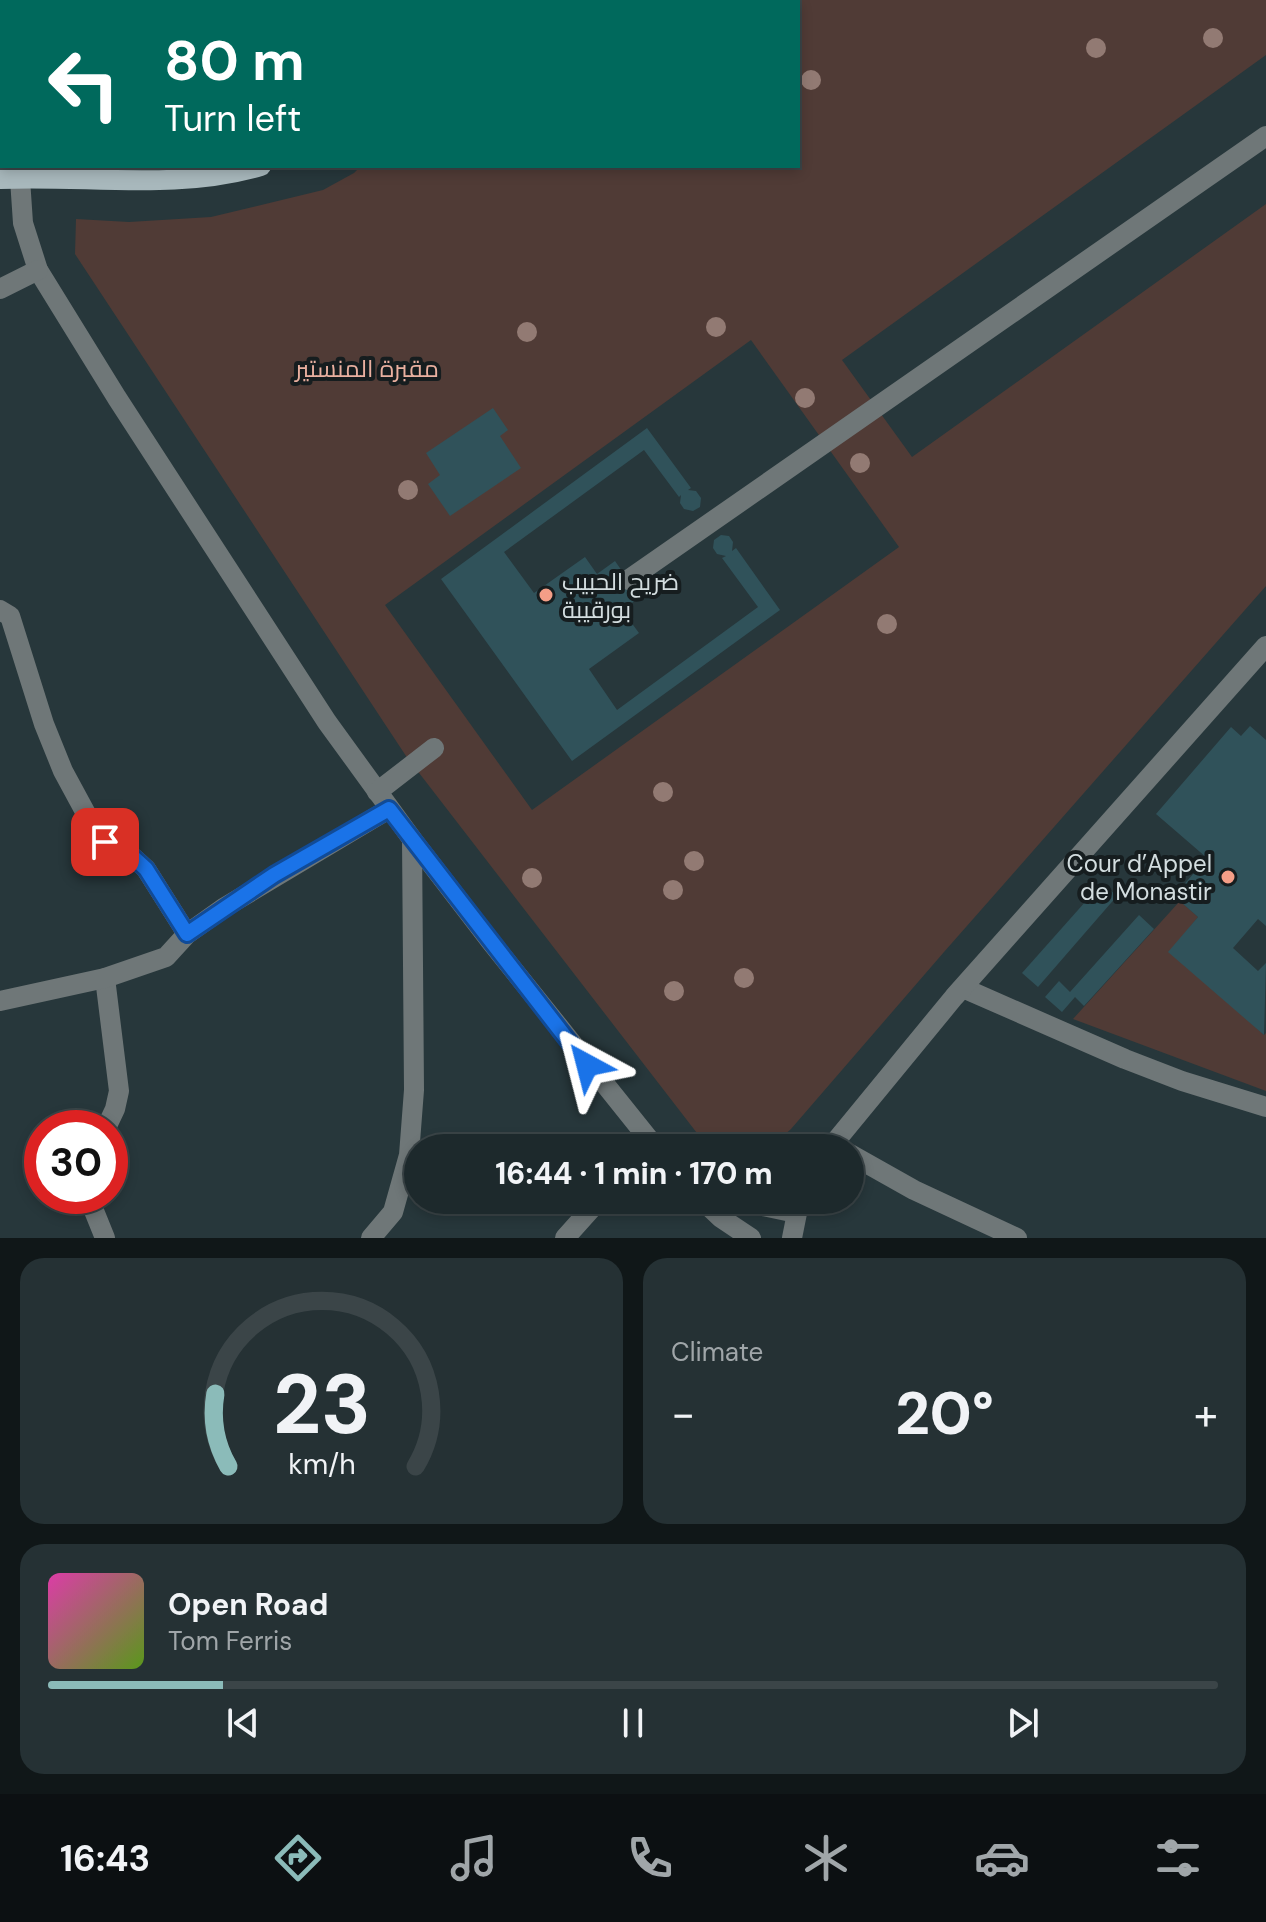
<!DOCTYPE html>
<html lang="en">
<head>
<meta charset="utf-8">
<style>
  body { margin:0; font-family:"DM Sans",Cairo,sans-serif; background:#253134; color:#f1f3f6; height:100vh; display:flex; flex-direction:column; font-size:30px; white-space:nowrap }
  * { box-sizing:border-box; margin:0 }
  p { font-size:26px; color:#a0a6a9 }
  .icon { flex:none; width:44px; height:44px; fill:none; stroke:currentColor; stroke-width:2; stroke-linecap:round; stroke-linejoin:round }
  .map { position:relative; height:1238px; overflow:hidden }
  .sheet { display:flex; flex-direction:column; gap:20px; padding:20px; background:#101718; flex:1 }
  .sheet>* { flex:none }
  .banner { position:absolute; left:0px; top:0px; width:800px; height:168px; box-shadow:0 4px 12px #0003,0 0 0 2px #3b4548; background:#00695c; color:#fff; overflow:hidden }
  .speed { position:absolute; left:24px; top:1110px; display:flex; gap:16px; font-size:40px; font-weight:700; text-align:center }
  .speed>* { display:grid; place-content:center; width:104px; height:104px; border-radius:50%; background:#1d292c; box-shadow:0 4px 12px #0003,0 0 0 2px #3b4548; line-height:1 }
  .speed .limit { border:12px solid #d22; background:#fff; color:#111 }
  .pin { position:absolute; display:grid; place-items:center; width:68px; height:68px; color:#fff; margin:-34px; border-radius:16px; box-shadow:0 4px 12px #0006 }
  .me { position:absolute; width:88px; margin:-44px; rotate:322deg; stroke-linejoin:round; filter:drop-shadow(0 0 6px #0008) }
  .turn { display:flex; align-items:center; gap:28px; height:168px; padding:0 32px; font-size:36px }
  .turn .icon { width:104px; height:104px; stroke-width:2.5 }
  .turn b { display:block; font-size:56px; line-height:68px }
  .big { font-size:60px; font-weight:800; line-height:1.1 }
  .sheet .tile { flex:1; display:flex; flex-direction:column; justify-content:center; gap:12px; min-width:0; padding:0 28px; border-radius:24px; background:#253134 }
  .sheet .dial { align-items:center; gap:0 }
  .dial svg { height:208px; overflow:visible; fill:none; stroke:#3b4548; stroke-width:7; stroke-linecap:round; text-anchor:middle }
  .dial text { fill:#f1f3f6; stroke:none }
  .song { display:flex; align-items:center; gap:24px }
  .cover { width:96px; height:96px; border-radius:12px; background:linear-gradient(135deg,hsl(320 70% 55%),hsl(90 70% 35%)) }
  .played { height:8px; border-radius:4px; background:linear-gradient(90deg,#8bbbb9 15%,#3b4548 15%) }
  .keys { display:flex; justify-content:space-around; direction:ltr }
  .heat { display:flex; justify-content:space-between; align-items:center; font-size:44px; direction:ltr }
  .sheet .tiles { flex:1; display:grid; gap:20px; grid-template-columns:1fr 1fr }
  .tile:last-child { grid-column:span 2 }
  .trip { position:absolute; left:404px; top:1134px; width:460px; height:80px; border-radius:40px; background:#1d292c; box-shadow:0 4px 12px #0003,0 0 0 2px #3b4548; font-weight:800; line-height:80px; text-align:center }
  .tab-bar { display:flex; height:128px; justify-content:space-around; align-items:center; background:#0c1012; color:#a0a6a9 }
  .tab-bar .icon { width:56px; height:56px }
  .tab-bar .active { color:#8bbbb9 }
  .tab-bar b { font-size:36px; color:#f1f3f6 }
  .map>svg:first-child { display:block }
  .green { fill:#503b36; fill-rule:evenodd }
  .building { fill:#30525a }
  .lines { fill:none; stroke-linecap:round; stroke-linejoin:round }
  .minor { stroke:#6f7778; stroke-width:20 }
  .major { stroke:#a8b8bc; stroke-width:20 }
  .tree { fill:#927a73 }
  .route-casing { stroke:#114b97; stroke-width:20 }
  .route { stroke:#1a73e8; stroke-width:14 }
  .poi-dot { fill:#f49e87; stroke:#161d1f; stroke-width:3 }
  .labels { text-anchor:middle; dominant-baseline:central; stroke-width:8; stroke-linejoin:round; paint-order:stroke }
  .park-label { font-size:24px; fill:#eab0a0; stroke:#161d1f }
  .poi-label { font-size:24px; fill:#d3dddf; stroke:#161d1f; text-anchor:start }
</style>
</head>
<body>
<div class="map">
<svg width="1266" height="1238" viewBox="0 0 1266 1238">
  <rect width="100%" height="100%" fill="#27373b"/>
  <!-- green -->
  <g class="green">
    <polygon points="0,0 416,0 2,2 0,60"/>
    <path d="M530,0H1266V55L842,360L912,457L1266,204V586L944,952L791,1129L770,1148H719L700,1137L406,756L75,254L76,219L129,222L211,217L323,190L354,173L361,166H798V2H527ZM751,340L899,547L532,810L385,605Z"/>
    <polygon points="1180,901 1198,917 1172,949 1264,1035 1266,1033 1266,1091 1073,1019"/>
  </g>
  <!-- building -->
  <g class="building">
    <polygon points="493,408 508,430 500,436 521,468 450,516 428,484 440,475 426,453"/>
    <polygon points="647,428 691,488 688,490 696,491 701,498 700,507 693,511 684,509 680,503 681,495 679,497 644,450 504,552 534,593 585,557 597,574 615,561 640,597 622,610 639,633 589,669 617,710 758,607 722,558 726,556 717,554 713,548 714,540 721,535 729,536 733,542 732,551 736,548 780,610 572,761 441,579"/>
    <polygon points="1250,726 1266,740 1266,926 1258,919 1233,948 1258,971 1266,963 1264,1035 1168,952 1198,917 1174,896 1207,858 1156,814 1231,727 1241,736"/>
    <polygon points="1102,883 1117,896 1038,987 1022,973"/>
    <polygon points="1139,915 1154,929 1084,1006 1075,997 1062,1012 1045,997 1059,981 1070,992"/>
  </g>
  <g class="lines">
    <!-- minor -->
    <g class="minor">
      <polyline points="20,179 23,223 38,270 117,398 327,722 412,839 491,942 656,1148"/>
      <polyline points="0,289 38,270"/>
      <polyline points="628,580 1266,136"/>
      <polyline points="0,610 10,616 44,724 63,771 96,832 105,842 134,858 146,869 187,934"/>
      <polyline points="377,792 434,748"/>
      <polyline points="105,978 119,1091 115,1109 106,1128"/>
      <polyline points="963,988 1125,1059 1182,1081 1266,1107"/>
      <polyline points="0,1001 105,978 166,957 187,934 225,907 389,809"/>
      <polyline points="830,1148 954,997 1266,646"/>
      <polyline points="850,1154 914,1190 1017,1238"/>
      <polyline points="88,1196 105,1238"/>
      <polyline points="702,1200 721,1218 751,1238"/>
      <polyline points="735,1200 796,1213"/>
      <polyline points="371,1238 393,1212 409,1155 414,1090 412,839"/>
      <polyline points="565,1238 599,1200"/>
      <polyline points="792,1238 799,1203"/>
    </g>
    <!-- major -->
    <g class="major">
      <polyline points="477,2 479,0"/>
      <path d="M0,179C87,175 176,191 261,166"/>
    </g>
  </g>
  <!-- trees -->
  <g class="tree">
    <circle cx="1213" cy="38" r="10"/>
    <circle cx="1096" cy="48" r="10"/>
    <circle cx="811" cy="80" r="10"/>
    <circle cx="716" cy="327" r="10"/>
    <circle cx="527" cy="332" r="10"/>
    <circle cx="805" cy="398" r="10"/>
    <circle cx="860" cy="463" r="10"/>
    <circle cx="408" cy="490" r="10"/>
    <circle cx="887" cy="624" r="10"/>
    <circle cx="663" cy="792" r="10"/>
    <circle cx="694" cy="861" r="10"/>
    <circle cx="532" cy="878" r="10"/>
    <circle cx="673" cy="890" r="10"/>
    <circle cx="744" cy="978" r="10"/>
    <circle cx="674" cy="991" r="10"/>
  </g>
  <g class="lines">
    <!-- route casing -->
    <g class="route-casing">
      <polyline id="route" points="105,842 134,858 146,869 187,934 274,875 389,809 587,1065"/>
    </g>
    <!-- route -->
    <use href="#route" class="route"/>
  </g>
  <!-- markers -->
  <g class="poi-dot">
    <circle cx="546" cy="595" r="8"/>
    <circle cx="1228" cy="877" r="8"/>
  </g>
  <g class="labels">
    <!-- park labels -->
    <g class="park-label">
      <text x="367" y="368">مقبرة المنستير</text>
    </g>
    <!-- poi labels -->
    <g class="poi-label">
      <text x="562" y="581">ضريح الحبيب<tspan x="562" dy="28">بورقيبة</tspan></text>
      <text x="1212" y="863" text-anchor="end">Cour d’Appel<tspan x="1212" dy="28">de Monastir</tspan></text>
    </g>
  </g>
</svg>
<div class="speed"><div class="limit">30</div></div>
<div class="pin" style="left:105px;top:842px;background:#d93025"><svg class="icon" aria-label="arrive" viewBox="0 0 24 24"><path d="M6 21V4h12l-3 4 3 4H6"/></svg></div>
<svg class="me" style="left:587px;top:1065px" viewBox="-20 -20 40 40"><path d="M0-17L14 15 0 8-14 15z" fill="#1a73e8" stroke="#fff" stroke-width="4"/></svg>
<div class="trip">16:44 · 1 min · 170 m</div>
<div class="banner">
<div class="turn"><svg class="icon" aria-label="left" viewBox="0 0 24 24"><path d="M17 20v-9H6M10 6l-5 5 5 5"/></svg><div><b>80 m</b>Turn left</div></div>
</div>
</div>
<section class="sheet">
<div class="tiles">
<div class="tile dial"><svg viewBox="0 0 100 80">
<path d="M14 69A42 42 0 1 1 86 69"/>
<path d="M14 69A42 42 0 0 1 9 41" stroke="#8bbbb9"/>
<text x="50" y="56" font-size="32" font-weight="700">23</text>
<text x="50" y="72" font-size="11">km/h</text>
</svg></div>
<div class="tile"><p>Climate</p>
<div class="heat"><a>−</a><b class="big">20°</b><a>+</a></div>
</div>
<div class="tile">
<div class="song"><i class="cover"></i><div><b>Open Road</b><p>Tom Ferris</p></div></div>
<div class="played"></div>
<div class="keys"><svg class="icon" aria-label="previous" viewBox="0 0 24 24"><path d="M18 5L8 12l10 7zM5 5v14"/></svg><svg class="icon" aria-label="pause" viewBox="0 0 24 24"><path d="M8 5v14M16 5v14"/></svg><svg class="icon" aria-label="next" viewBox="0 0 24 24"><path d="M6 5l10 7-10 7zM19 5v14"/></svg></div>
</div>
</div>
</section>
<nav class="tab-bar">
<b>16:43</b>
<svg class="icon active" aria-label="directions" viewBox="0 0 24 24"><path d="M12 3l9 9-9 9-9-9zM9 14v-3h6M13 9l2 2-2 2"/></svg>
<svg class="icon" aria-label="music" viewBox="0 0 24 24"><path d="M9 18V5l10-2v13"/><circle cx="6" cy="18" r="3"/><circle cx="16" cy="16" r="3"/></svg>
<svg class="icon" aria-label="phone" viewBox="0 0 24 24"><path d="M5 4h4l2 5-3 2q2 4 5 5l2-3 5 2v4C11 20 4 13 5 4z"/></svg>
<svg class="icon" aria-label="climate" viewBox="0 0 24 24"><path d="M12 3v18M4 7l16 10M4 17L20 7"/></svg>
<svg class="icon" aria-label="car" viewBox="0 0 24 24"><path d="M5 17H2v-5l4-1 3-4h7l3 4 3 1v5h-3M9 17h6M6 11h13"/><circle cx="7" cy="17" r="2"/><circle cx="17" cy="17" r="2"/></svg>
<svg class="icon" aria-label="filters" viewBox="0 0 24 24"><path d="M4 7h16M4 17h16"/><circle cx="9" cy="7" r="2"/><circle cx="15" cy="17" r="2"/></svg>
</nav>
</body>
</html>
